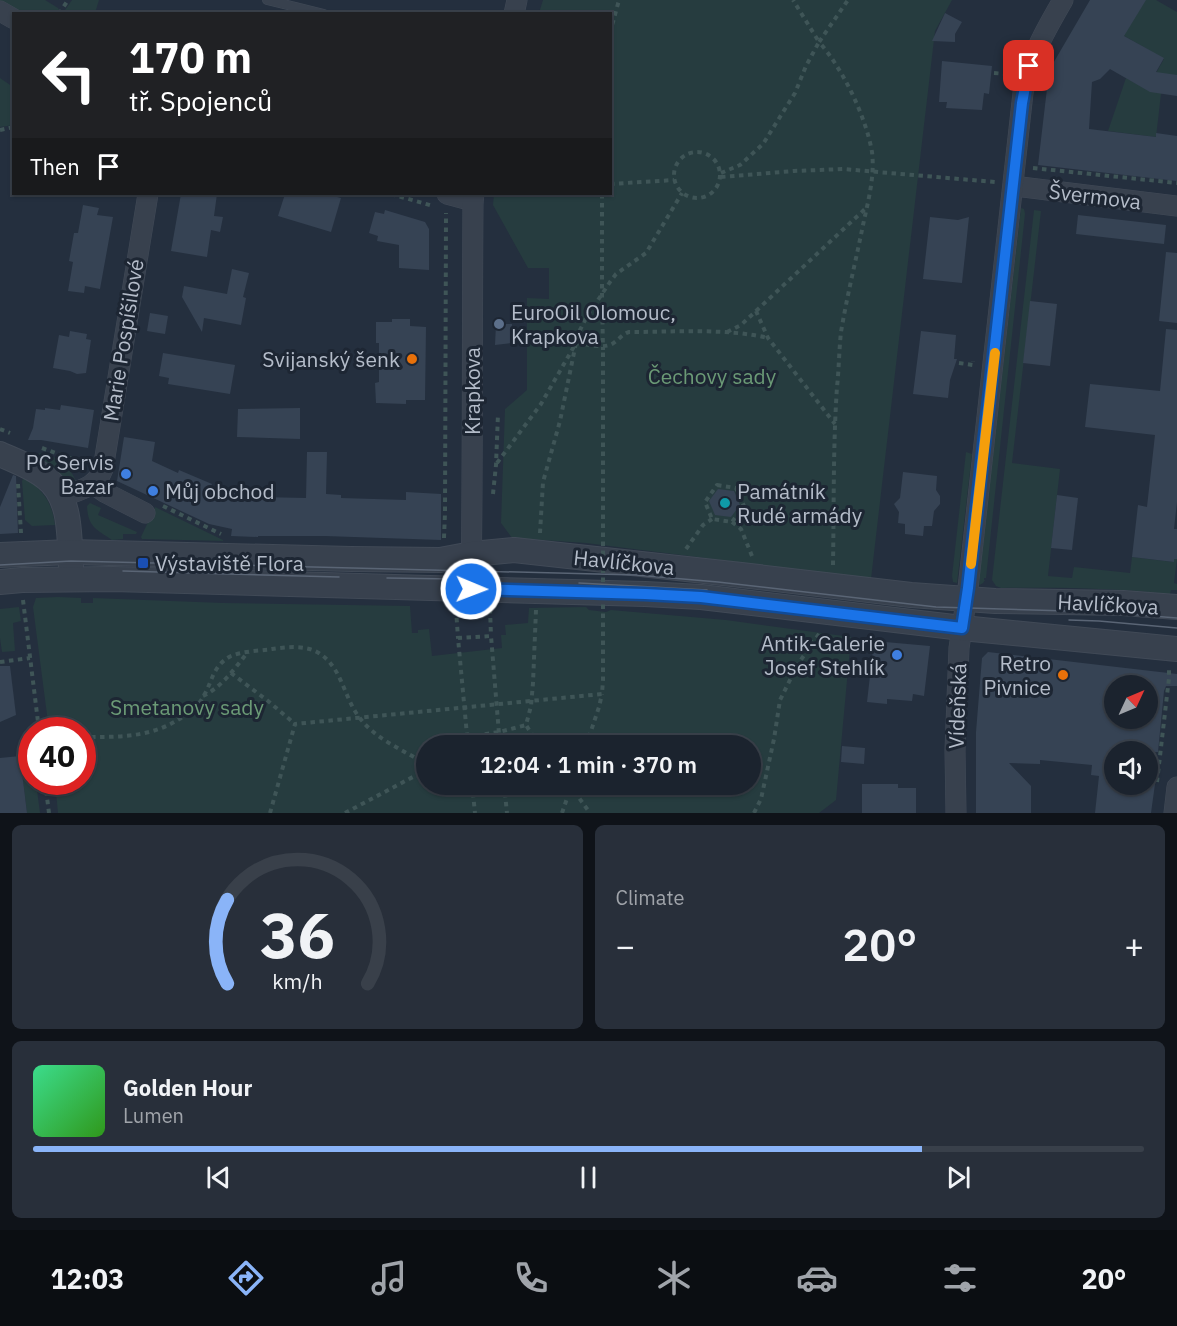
<!DOCTYPE html>
<html lang="en">
<head>
<meta charset="utf-8">
<style>
  body { margin:0; font-family:"IBM Plex Sans",sans-serif; background:#282f3a; color:#f1f3f6; height:100vh; display:flex; flex-direction:column; font-size:22px; white-space:nowrap }
  * { box-sizing:border-box; margin:0 }
  p { font-size:20px; color:#a0a4aa }
  .icon { flex:none; width:33px; height:33px; fill:none; stroke:currentColor; stroke-width:2; stroke-linecap:round; stroke-linejoin:round }
  .map { position:relative; height:813px; overflow:hidden }
  .side { display:flex; flex-direction:column; gap:12px; padding:12px; background:#0f1319; flex:1 }
  .side>* { flex:none }
  .banner { position:absolute; left:12px; top:12px; width:600px; height:183px; border-radius:0px; box-shadow:0 2px 4px #0004,0 0 0 2px #39404a; background:#202124; color:#fff; overflow:hidden }
  .needle { width:39px; rotate:46deg }
  .buttons { position:absolute; left:1104px; top:675px; display:grid; gap:12px }
  .buttons a { display:grid; place-items:center; width:54px; height:54px; border-radius:50%; background:#1b232e; box-shadow:0 2px 4px #0004,0 0 0 2px #39404a; font-size:30px }
  .speed { position:absolute; left:18px; top:717px; display:flex; gap:12px; font-size:30px; font-weight:700; text-align:center }
  .speed>* { display:grid; place-content:center; width:78px; height:78px; border-radius:50%; background:#1b232e; box-shadow:0 2px 4px #0004,0 0 0 2px #39404a; line-height:1 }
  .speed .limit { border:9px solid #d22; background:#fff; color:#111 }
  .pin { position:absolute; display:grid; place-items:center; width:51px; height:51px; color:#fff; margin:-26px; border-radius:12px; box-shadow:0 3px 9px #0006 }
  .me { position:absolute; width:66px; margin:-33px; rotate:91deg; stroke-linejoin:round; filter:drop-shadow(0 0 4px #0008) }
  .turn { display:flex; align-items:center; gap:21px; height:126px; padding:0 18px; font-size:27px }
  .turn .icon { width:78px; height:78px; stroke-width:2.5 }
  .turn b { display:block; font-size:42px; line-height:51px }
  .then { display:flex; align-items:center; height:57px; padding:0 18px; background:#0003; gap:12px; font-size:22px }
  .big { font-size:45px; font-weight:600; line-height:1.1 }
  .side .tile { flex:1; display:flex; flex-direction:column; justify-content:center; gap:9px; min-width:0; padding:0 21px; border-radius:9px; background:#282f3a }
  .side .dial { align-items:center; gap:0 }
  .dial svg { height:156px; overflow:visible; fill:none; stroke:#39404a; stroke-width:7; stroke-linecap:round; text-anchor:middle }
  .dial text { fill:#f1f3f6; stroke:none }
  .song { display:flex; align-items:center; gap:18px }
  .cover { width:72px; height:72px; border-radius:9px; background:linear-gradient(135deg,hsl(150 70% 55%),hsl(110 70% 35%)) }
  .played { height:6px; border-radius:3px; background:linear-gradient(90deg,#8ab4f8 80%,#39404a 80%) }
  .keys { display:flex; justify-content:space-around; direction:ltr }
  .heat { display:flex; justify-content:space-between; align-items:center; font-size:33px; direction:ltr }
  .side .tiles { flex:1; display:grid; gap:12px; grid-template-columns:1fr 1fr }
  .tile:last-child { grid-column:span 2 }
  .trip { position:absolute; left:416px; top:735px; width:345px; height:60px; border-radius:30px; background:#1b232e; box-shadow:0 2px 4px #0004,0 0 0 2px #39404a; font-weight:600; line-height:60px; text-align:center }
  .menu { display:flex; height:96px; justify-content:space-around; align-items:center; background:#0b0e12; color:#a0a4aa }
  .menu .icon { width:42px; height:42px }
  .menu .current { color:#8ab4f8 }
  .menu b { font-size:27px; color:#f1f3f6 }
  .map>svg:first-child { display:block }
  .green { fill:#263c3f; fill-rule:evenodd }
  .building { fill:#364354; fill-rule:evenodd }
  .lines { fill:none; stroke-linecap:round; stroke-linejoin:round }
  .service-casing { stroke:#414a57; stroke-width:10 }
  .minor-casing { stroke:#414a57; stroke-width:21 }
  .tertiary-casing { stroke:#414a57; stroke-width:26 }
  .path { stroke:#3f5557; stroke-width:4; stroke-dasharray:4.5 4.5; stroke-linecap:butt }
  .service { stroke:#38414e; stroke-width:9 }
  .minor { stroke:#38414e; stroke-width:20 }
  .tertiary { stroke:#38414e; stroke-width:24 }
  .tram { stroke:#5a6575; stroke-width:1.5 }
  .path-bridge { stroke:#3f5557; stroke-width:4; stroke-dasharray:4.5 4.5; stroke-linecap:butt }
  .route-casing { stroke:#114b97; stroke-width:15 }
  .route { stroke:#1a73e8; stroke-width:10 }
  .slow { stroke:#f59e0b; stroke-width:10 }
  .service-dot { fill:#5c6f8a; stroke:#1d2633; stroke-width:2 }
  .food-dot { fill:#e8710a; stroke:#1d2633; stroke-width:2 }
  .shop-dot { fill:#3f7fe0; stroke:#1d2633; stroke-width:2 }
  .culture-dot { fill:#0f9aa8; stroke:#1d2633; stroke-width:2 }
  .transit-dot { fill:#1a4fb4; stroke:#1d2633; stroke-width:2 }
  .labels { text-anchor:middle; dominant-baseline:central; stroke-width:6; stroke-linejoin:round; paint-order:stroke }
  .street-label { font-size:21px; fill:#b4bcc9; stroke:#1d2633 }
  .poi-label { font-size:21px; fill:#b4bcc9; stroke:#1d2633; text-anchor:start }
  .park-label { font-size:21px; fill:#6b9a76; stroke:#1d2633 }
</style>
</head>
<body>
<div class="map">
<svg width="1177" height="813" viewBox="0 0 1177 813">
  <rect width="100%" height="100%" fill="#242f3e"/>
  <!-- green -->
  <g class="green">
    <polygon points="0,0 45,0 58,8 61,13 14,13 0,4"/>
    <polygon points="72,0 99,0 95,13 63,13"/>
    <polygon points="543,0 952,0 935,31 871,579 586,543 512,538 501,523 505,409 527,390 527,298 549,299 549,268 528,268 493,205 494,194 610,194 610,14 539,13"/>
    <polygon points="1141,0 1156,0 1177,12 1177,75 1161,94 1156,137 1108,131 1126,78 1147,89 1164,59 1121,34"/>
    <polygon points="0,78 13,87 14,125 0,127"/>
    <polygon points="1021,208 1024,209 1025,214 986,578 984,578 984,580 985,580 983,583 978,586"/>
    <path d="M1034,210L1041,211L1012,463L1060,469L1048,576L1072,578L1074,567L1130,573L1132,557L1173,562L1174,559H1177L1174,583L1177,584V590H1171L1170,594C1114,588 1058,587 1001,588L996,586L992,580Z"/>
    <polygon points="966,452 972,454 957,583 953,582 952,576"/>
    <path d="M40,453C56,455 69,465 76,481L67,480L50,465L33,457Z"/>
    <path d="M24,477C43,490 52,502 55,525L32,526L25,520L22,481Z"/>
    <path d="M90,503L101,508L98,515L137,532L136,534H123V539L112,540C96,529 88,527 87,506Z"/>
    <polygon points="155,507 223,540 223,541 142,539 141,537"/>
    <path d="M58,597L81,598V603H93V598L223,603L410,606L412,633H418V630L429,629L432,656L502,648L501,635H506L505,625L528,623L529,608L586,607L589,610L606,612L611,610L726,620L851,637L836,800L819,813H58L55,782H82V730H49L33,607L36,598ZM426,746H750V784H426Z"/>
    <polygon points="19,607 21,621 13,623 15,651 2,652 0,638 0,609"/>
    <polygon points="31,755 32,782 36,782 40,813 27,813 20,756"/>
  </g>
  <!-- building -->
  <g class="building">
    <polygon points="1090,0 1146,0 1124,36 1164,58 1156,72 1177,75 1177,96 1150,92 1110,69 1100,79 1092,82 1089,129 1156,137 1156,133 1177,136 1177,181 1038,165 1048,80 1044,79"/>
    <polygon points="945,13 962,22 955,34 955,42 932,41"/>
    <polygon points="942,61 992,66 989,94 984,93 982,110 946,108 947,102 939,102"/>
    <polygon points="181,194 217,194 214,216 223,217 220,232 211,230 207,257 171,251"/>
    <polygon points="285,194 326,194 341,198 331,232 278,216"/>
    <polygon points="83,205 99,208 97,215 113,217 100,289 85,286 84,293 68,291 73,262 69,261 74,233 78,233"/>
    <polygon points="385,210 425,222 429,229 429,270 399,268 399,245 377,241 378,236 369,233 375,212 384,214"/>
    <polygon points="1078,215 1166,225 1164,244 1076,234"/>
    <polygon points="930,217 958,220 969,217 962,283 923,279"/>
    <polygon points="1166,252 1177,253 1177,323 1159,321"/>
    <polygon points="232,269 249,273 243,297 246,298 241,325 204,318 202,332 182,297 184,286 227,294"/>
    <polygon points="1030,301 1057,304 1050,366 1023,363"/>
    <polygon points="150,313 168,316 165,334 147,331"/>
    <polygon points="392,319 410,319 410,326 426,327 425,400 406,400 406,404 376,403 375,383 379,382 379,343 376,343 376,322 392,322"/>
    <polygon points="496,324 512,324 511,343 495,345"/>
    <polygon points="1166,329 1177,330 1177,502 1174,529 1177,529 1177,559 1174,559 1174,562 1132,557 1138,505 1147,507 1155,435 1085,427 1090,384 1160,391"/>
    <polygon points="70,331 87,334 86,339 91,340 86,373 77,374 70,371 53,368 59,335 69,337"/>
    <polygon points="921,331 956,335 954,359 957,359 950,380 948,398 913,394"/>
    <polygon points="163,353 235,365 230,394 168,384 169,378 159,376"/>
    <polygon points="61,405 94,410 88,448 41,440 28,440 33,428 36,409 45,410 45,408 60,410"/>
    <polygon points="300,408 300,439 237,437 238,409"/>
    <polygon points="124,437 155,442 152,461 178,473 179,470 212,484 211,486 236,493 259,494 259,497 306,498 307,452 327,452 326,494 341,495 341,498 406,500 406,492 441,494 441,540 325,536 258,536 258,537 231,536 232,529 209,524 117,481"/>
    <polygon points="903,472 937,476 936,490 940,496 940,504 934,511 932,526 924,526 923,536 905,534 905,524 898,523 899,512 894,504 900,498"/>
    <polygon points="13,475 16,476 18,533 0,534 0,507"/>
    <polygon points="718,489 734,491 740,505 731,517 715,515 709,501"/>
    <polygon points="1057,495 1078,498 1072,550 1051,548"/>
    <polygon points="874,641 930,646 924,696 913,694 912,701 887,699 887,704 867,702"/>
    <path d="M988,652L1177,674V686H1166L1164,691L1158,752H1114V784H1155L1151,813H1095L1099,776L1091,775L1092,765L1040,760V764L1009,763L1031,786V813H976V732L982,658ZM1114,686H1148V718H1114Z"/>
    <polygon points="0,666 10,666 16,715 0,722"/>
    <polygon points="842,746 865,748 864,764 841,762"/>
    <polygon points="20,756 27,813 0,813 0,758"/>
    <polygon points="862,784 898,784 898,788 916,788 916,813 862,813"/>
  </g>
  <g class="lines">
    <!-- service casing -->
    <g class="service-casing">
      <polyline id="service" points="267,0 324,14"/>
    </g>
    <!-- minor casing -->
    <g class="minor-casing">
      <g id="minor">
        <polyline points="0,11 14,19"/>
        <polyline points="514,14 517,0"/>
        <polyline points="1014,186 1177,206"/>
        <polyline points="447,194 473,201"/>
        <polyline points="93,484 106,493 145,513"/>
        <path d="M61,497C79,490 96,488 103,469L148,194"/>
        <path d="M471,589C473,459 472,330 473,201L474,194"/>
        <path d="M956,813L955,750L959,648L968,588L1023,93C1030,57 1045,31 1063,0"/>
        <polyline points="1174,813 1177,787"/>
      </g>
    </g>
    <!-- tertiary casing -->
    <g class="tertiary-casing">
      <g id="tertiary">
        <path d="M0,454C15,461 33,467 46,478C72,498 69,537 71,567"/>
        <polyline points="0,555 70,552 351,559 440,560 472,554 514,550 741,575 911,595 995,601 1123,603 1177,607"/>
        <polyline points="0,582 22,580 113,579 645,594 701,597 962,628 1177,649"/>
      </g>
    </g>
    <!-- path -->
    <g class="path">
      <polyline points="59,14 68,0"/>
      <polyline points="610,33 619,0"/>
      <polyline points="994,73 1006,74 1005,77"/>
      <polyline points="1006,74 1009,56 1016,44"/>
      <polyline points="0,130 14,127"/>
      <circle cx="697" cy="175" r="23"/>
      <polyline points="1033,168 1177,183"/>
      <polyline points="721,173 740,165 763,144 795,93 806,66 819,42 793,0"/>
      <polyline points="721,177 794,171 843,169 995,182"/>
      <polyline points="610,184 674,180"/>
      <polyline points="391,194 433,206"/>
      <polyline points="500,194 507,194"/>
      <polyline points="602,194 602,293 603,350"/>
      <polyline points="756,311 865,209"/>
      <polyline points="727,332 741,325 756,311 768,338 835,424"/>
      <polyline points="959,363 973,365 973,361"/>
      <polyline points="0,429 10,433"/>
      <polyline points="42,448 70,458 84,466"/>
      <path d="M497,463L541,404L576,343C586,344 603,349 612,344C619,340 622,334 629,332C673,332 727,328 768,338"/>
      <polyline points="18,484 21,533"/>
      <polygon points="717,485 736,488 744,506 732,522 712,519 705,502"/>
      <polyline points="493,494 496,465 498,414"/>
      <polyline points="163,506 221,534"/>
      <polyline points="732,522 741,529 752,556"/>
      <polyline points="540,533 543,482 560,421 576,343 580,330 586,318 610,282 616,274 646,253 682,193"/>
      <polyline points="444,538 445,513 446,213"/>
      <polyline points="686,549 703,525 712,519"/>
      <path d="M833,565C834,506 833,446 837,387C839,369 839,350 841,332C847,296 856,260 863,225C868,202 875,176 872,152C866,117 843,69 819,42L848,0"/>
      <polyline points="23,600 39,730"/>
      <polyline points="456,609 458,638"/>
      <polyline points="490,609 491,636"/>
      <polyline points="536,610 533,683 531,706 526,725 539,746"/>
      <polyline points="0,662 30,658"/>
      <polyline points="231,673 268,701 295,724"/>
      <path d="M203,696C222,687 235,668 248,652"/>
      <path d="M82,737C115,737 147,738 176,721C186,715 198,707 203,697C213,681 212,666 231,656C243,651 259,651 272,649C286,647 304,645 317,652C342,666 343,696 359,717C375,739 403,750 426,764"/>
      <polyline points="467,737 499,732 526,725"/>
      <polyline points="468,746 458,638 491,636 500,746"/>
      <polyline points="586,746 599,707 602,694"/>
      <polyline points="45,782 49,813"/>
      <polyline points="1157,782 1169,678 1169,668"/>
      <polyline points="472,784 475,813"/>
      <polyline points="504,784 507,813"/>
      <polyline points="569,784 590,813"/>
      <polyline points="345,813 426,770"/>
      <polyline points="754,813 761,799 774,739 780,700 798,664 821,631"/>
    </g>
    <!-- service -->
    <use href="#service" class="service"/>
    <!-- minor -->
    <use href="#minor" class="minor"/>
    <!-- tertiary -->
    <use href="#tertiary" class="tertiary"/>
    <!-- tram -->
    <g class="tram">
      <polyline points="0,565 71,561 636,575 718,582 936,607 1102,612 1177,618"/>
      <polyline points="123,571 339,577"/>
      <polyline points="387,578 453,579"/>
      <polyline points="579,583 707,590"/>
      <polyline points="1069,620 1099,621 1177,628"/>
    </g>
    <!-- path-bridge -->
    <g class="path-bridge">
      <polyline points="270,813 295,724 602,694 603,680 603,350"/>
      <polyline points="562,813 572,784"/>
    </g>
  </g>
  <g class="lines">
    <!-- route casing -->
    <g class="route-casing">
      <polyline id="route" points="471,589 645,594 701,597 962,628 968,588 1022,103 1029,66"/>
    </g>
    <!-- route -->
    <use href="#route" class="route"/>
    <!-- slow -->
    <polyline class="slow" points="971,564 995,353"/>
  </g>
  <!-- markers -->
  <circle class="service-dot" cx="499" cy="324" r="6"/>
  <g class="food-dot">
    <circle cx="412" cy="359" r="6"/>
    <circle cx="1063" cy="675" r="6"/>
  </g>
  <g class="shop-dot">
    <circle cx="126" cy="474" r="6"/>
    <circle cx="153" cy="491" r="6"/>
    <circle cx="897" cy="655" r="6"/>
  </g>
  <circle class="culture-dot" cx="725" cy="503" r="6"/>
  <rect class="transit-dot" x="137" y="557" width="12" height="12" rx="3"/>
  <g class="labels">
    <!-- street labels -->
    <g class="street-label">
      <text transform="translate(1095 196) rotate(7)">Švermova</text>
      <text transform="translate(123 340) rotate(-81)">Marie Pospíšilové</text>
      <text transform="translate(472 391) rotate(-90)">Krapkova</text>
      <text transform="translate(624 562) rotate(6)">Havlíčkova</text>
      <text transform="translate(1108 604) rotate(3)">Havlíčkova</text>
      <text transform="translate(957 706) rotate(-88)">Vídeňská</text>
    </g>
    <!-- poi labels -->
    <g class="poi-label">
      <text x="511" y="312">EuroOil Olomouc,<tspan x="511" dy="24">Krapkova</tspan></text>
      <text x="400" y="359" text-anchor="end">Svijanský šenk</text>
      <text x="114" y="462" text-anchor="end">PC Servis<tspan x="114" dy="24">Bazar</tspan></text>
      <text x="165" y="491">Můj obchod</text>
      <text x="737" y="491">Památník<tspan x="737" dy="24">Rudé armády</tspan></text>
      <text x="155" y="563">Výstaviště Flora</text>
      <text x="885" y="643" text-anchor="end">Antik-Galerie<tspan x="885" dy="24">Josef Stehlík</tspan></text>
      <text x="1051" y="663" text-anchor="end">Retro<tspan x="1051" dy="24">Pivnice</tspan></text>
    </g>
    <!-- park labels -->
    <g class="park-label">
      <text x="712" y="376">Čechovy sady</text>
      <text x="187" y="707">Smetanovy sady</text>
    </g>
  </g>
</svg>
<div class="buttons">
<a><svg class="needle" viewBox="-14 -14 28 28"><path d="M0-13l5 13h-10z" fill="#e53935"/><path d="M0 13l5-13h-10z" fill="#a0a4aa"/></svg></a>
<a><svg class="icon" aria-label="sound" viewBox="0 0 24 24"><path d="M4 9h4l5-4v14l-5-4H4zM17 9q2 3 0 6"/></svg></a>
</div>
<div class="speed"><div class="limit">40</div></div>
<div class="pin" style="left:1029px;top:66px;background:#d93025"><svg class="icon" aria-label="arrive" viewBox="0 0 24 24"><path d="M6 21V4h12l-3 4 3 4H6"/></svg></div>
<svg class="me" style="left:471px;top:589px" viewBox="-20 -20 40 40"><circle r="17" fill="#1a73e8" stroke="#fff" stroke-width="3"/><path d="M0-11L8 9 0 5-8 9z" fill="#fff"/></svg>
<div class="trip">12:04 · 1 min · 370 m</div>
<div class="banner">
<div class="turn"><svg class="icon" aria-label="left" viewBox="0 0 24 24"><path d="M17 20v-9H6M10 6l-5 5 5 5"/></svg><div><b>170 m</b>tř. Spojenců</div></div>
<div class="then">Then<svg class="icon" aria-label="arrive" viewBox="0 0 24 24"><path d="M6 21V4h12l-3 4 3 4H6"/></svg></div>
</div>
</div>
<section class="side">
<div class="tiles">
<div class="tile dial"><svg viewBox="0 0 100 80">
<path d="M14 69A42 42 0 1 1 86 69"/>
<path d="M14 69A42 42 0 0 1 14 26" stroke="#8ab4f8"/>
<text x="50" y="56" font-size="32" font-weight="700">36</text>
<text x="50" y="72" font-size="11">km/h</text>
</svg></div>
<div class="tile"><p>Climate</p>
<div class="heat"><a>−</a><b class="big">20°</b><a>+</a></div>
</div>
<div class="tile">
<div class="song"><i class="cover"></i><div><b>Golden Hour</b><p>Lumen</p></div></div>
<div class="played"></div>
<div class="keys"><svg class="icon" aria-label="previous" viewBox="0 0 24 24"><path d="M18 5L8 12l10 7zM5 5v14"/></svg><svg class="icon" aria-label="pause" viewBox="0 0 24 24"><path d="M8 5v14M16 5v14"/></svg><svg class="icon" aria-label="next" viewBox="0 0 24 24"><path d="M6 5l10 7-10 7zM19 5v14"/></svg></div>
</div>
</div>
</section>
<nav class="menu">
<b>12:03</b>
<svg class="icon current" aria-label="directions" viewBox="0 0 24 24"><path d="M12 3l9 9-9 9-9-9zM9 14v-3h6M13 9l2 2-2 2"/></svg>
<svg class="icon" aria-label="music" viewBox="0 0 24 24"><path d="M9 18V5l10-2v13"/><circle cx="6" cy="18" r="3"/><circle cx="16" cy="16" r="3"/></svg>
<svg class="icon" aria-label="phone" viewBox="0 0 24 24"><path d="M5 4h4l2 5-3 2q2 4 5 5l2-3 5 2v4C11 20 4 13 5 4z"/></svg>
<svg class="icon" aria-label="climate" viewBox="0 0 24 24"><path d="M12 3v18M4 7l16 10M4 17L20 7"/></svg>
<svg class="icon" aria-label="car" viewBox="0 0 24 24"><path d="M5 17H2v-5l4-1 3-4h7l3 4 3 1v5h-3M9 17h6M6 11h13"/><circle cx="7" cy="17" r="2"/><circle cx="17" cy="17" r="2"/></svg>
<svg class="icon" aria-label="filters" viewBox="0 0 24 24"><path d="M4 7h16M4 17h16"/><circle cx="9" cy="7" r="2"/><circle cx="15" cy="17" r="2"/></svg>
<b>20°</b>
</nav>
</body>
</html>
